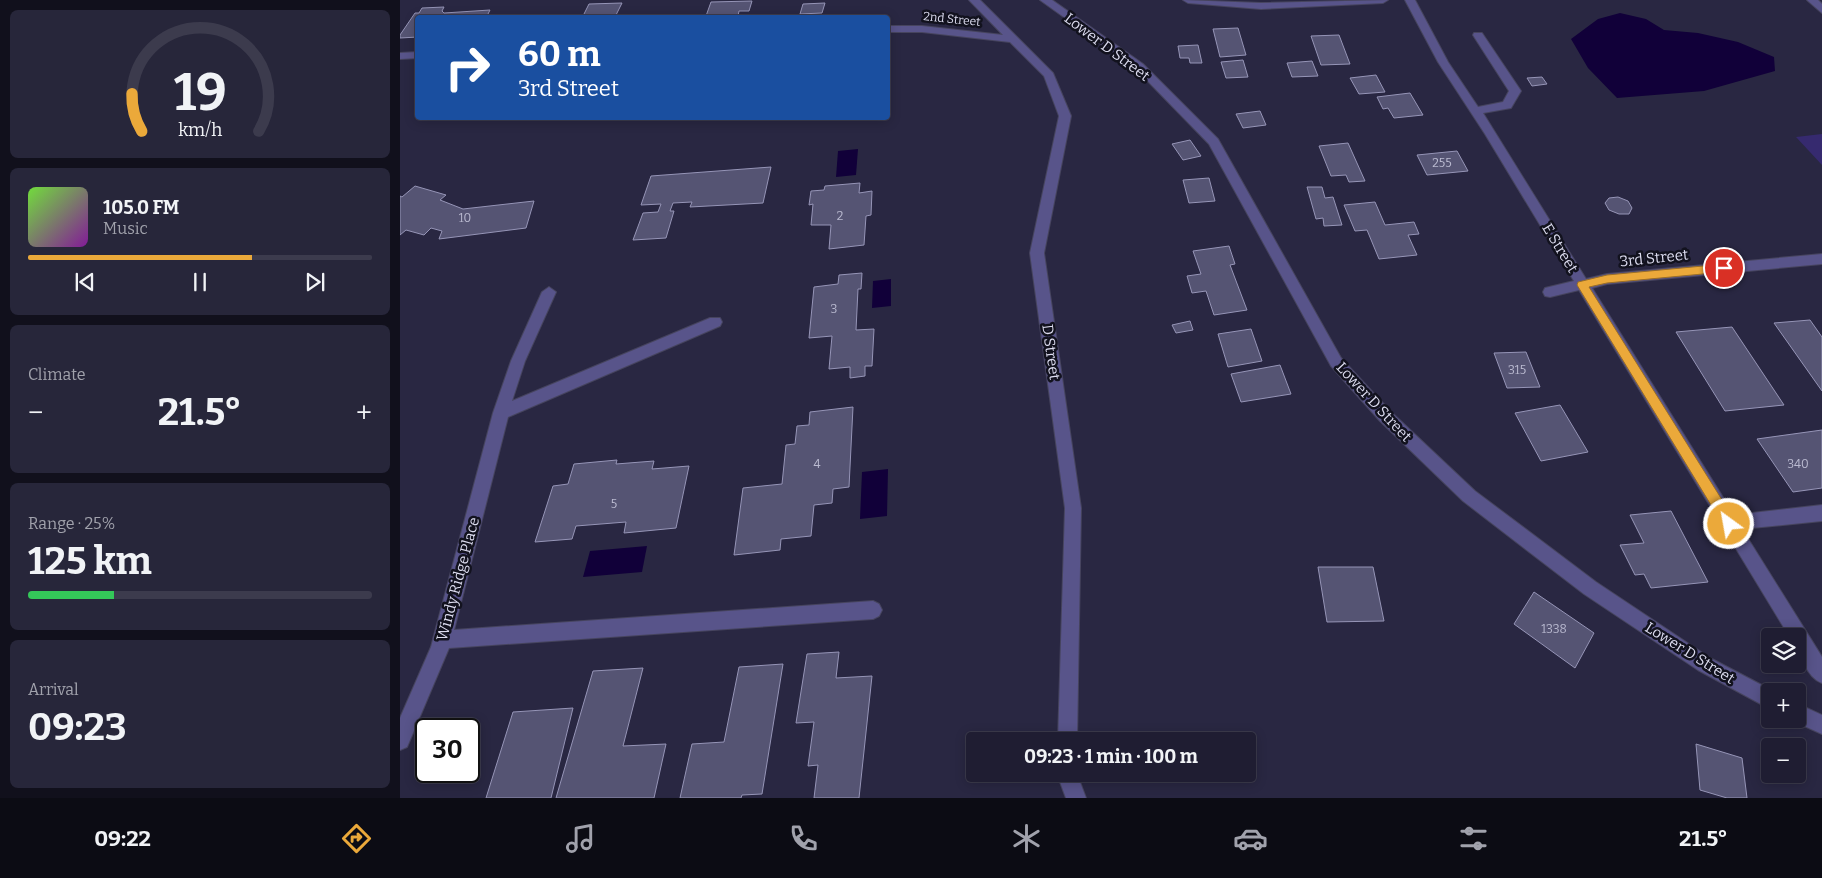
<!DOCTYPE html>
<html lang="en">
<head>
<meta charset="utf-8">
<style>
  body { margin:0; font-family:Bitter,serif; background:#27263a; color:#f1f3f6; height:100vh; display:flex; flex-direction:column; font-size:19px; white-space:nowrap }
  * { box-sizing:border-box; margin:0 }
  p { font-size:16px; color:#a1a2ac }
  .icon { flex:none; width:28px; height:28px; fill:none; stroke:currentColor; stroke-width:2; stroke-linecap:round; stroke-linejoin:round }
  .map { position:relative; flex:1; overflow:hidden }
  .panel { display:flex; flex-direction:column; gap:10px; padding:10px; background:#11101c; width:400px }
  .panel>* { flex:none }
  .banner { position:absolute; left:15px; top:15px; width:475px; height:105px; border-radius:5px; box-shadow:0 2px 12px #0003,0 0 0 1px #3c3b4d; background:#1a4fa0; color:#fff; overflow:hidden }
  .controls { position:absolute; left:1361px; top:628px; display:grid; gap:10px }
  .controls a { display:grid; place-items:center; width:45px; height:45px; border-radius:5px; background:#1f1d32; box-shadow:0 2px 12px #0003,0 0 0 1px #3c3b4d; font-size:25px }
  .speed { position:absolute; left:15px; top:718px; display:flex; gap:10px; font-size:25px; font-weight:700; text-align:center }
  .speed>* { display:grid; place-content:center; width:65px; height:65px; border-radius:50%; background:#1f1d32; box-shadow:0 2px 12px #0003,0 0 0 1px #3c3b4d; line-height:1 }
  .speed .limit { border:2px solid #111; border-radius:8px; background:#fff; color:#111 }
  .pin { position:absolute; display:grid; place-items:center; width:42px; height:42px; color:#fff; margin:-21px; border:2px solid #fff; border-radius:50%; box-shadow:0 1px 5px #0007 }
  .me { position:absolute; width:55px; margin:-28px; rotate:328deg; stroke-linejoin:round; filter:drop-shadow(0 0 4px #0008) }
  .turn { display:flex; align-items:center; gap:18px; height:105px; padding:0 20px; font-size:22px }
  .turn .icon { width:65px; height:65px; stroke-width:2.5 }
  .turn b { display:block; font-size:35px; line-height:42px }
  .big { font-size:38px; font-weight:700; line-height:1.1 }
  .panel .widget { flex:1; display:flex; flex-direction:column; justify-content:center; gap:8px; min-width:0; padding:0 18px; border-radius:8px; background:#27263a }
  .panel .dial { align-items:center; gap:0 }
  .dial svg { height:130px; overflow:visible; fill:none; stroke:#3c3b4d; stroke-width:7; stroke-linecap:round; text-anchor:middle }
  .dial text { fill:#f1f3f6; stroke:none }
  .song { display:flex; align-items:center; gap:15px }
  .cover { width:60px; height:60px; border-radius:8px; background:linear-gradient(135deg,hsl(100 70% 55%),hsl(290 70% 35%)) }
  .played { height:5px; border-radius:2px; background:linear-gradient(90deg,#eba93a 65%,#3c3b4d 65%) }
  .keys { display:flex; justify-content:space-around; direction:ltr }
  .heat { display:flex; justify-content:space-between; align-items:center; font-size:28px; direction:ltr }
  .charge { height:8px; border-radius:4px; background:linear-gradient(90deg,#34c759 25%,#3c3b4d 0) }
  .trip { position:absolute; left:566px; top:732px; width:290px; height:50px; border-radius:5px; background:#1f1d32; box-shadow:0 2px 12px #0003,0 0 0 1px #3c3b4d; font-weight:700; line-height:50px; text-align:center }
  .tab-bar { display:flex; height:80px; justify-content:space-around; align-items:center; background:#0c0c14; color:#a1a2ac }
  .tab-bar .icon { width:35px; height:35px }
  .tab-bar .active { color:#eba93a }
  .tab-bar b { font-size:22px; color:#f1f3f6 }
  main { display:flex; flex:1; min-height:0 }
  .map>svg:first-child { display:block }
  .green { fill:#362a6f }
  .water { fill:#110039 }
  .building { fill:#555473; stroke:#9695b7 }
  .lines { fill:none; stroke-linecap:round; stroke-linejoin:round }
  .minor-casing { stroke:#46445e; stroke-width:2 }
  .minor { fill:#58548a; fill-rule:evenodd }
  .route { fill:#eba93a; stroke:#996e26 }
  .labels { text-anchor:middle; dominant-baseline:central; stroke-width:5; stroke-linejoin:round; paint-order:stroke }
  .far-street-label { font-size:12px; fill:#dcdcef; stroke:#12121e }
  .number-label { font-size:12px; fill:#babad0 }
  .street-label { font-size:15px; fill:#dcdcef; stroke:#12121e }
</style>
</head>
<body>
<main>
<section class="panel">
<div class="widget dial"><svg viewBox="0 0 100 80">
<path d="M14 69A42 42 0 1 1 86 69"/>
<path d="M14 69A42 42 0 0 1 8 46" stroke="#eba93a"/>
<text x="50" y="56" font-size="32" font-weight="700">19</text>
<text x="50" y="72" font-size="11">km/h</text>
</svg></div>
<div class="widget">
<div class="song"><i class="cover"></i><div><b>105.0 FM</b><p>Music</p></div></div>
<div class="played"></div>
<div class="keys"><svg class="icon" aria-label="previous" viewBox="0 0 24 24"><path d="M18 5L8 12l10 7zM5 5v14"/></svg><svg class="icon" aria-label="pause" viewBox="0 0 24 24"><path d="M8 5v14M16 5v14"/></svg><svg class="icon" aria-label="next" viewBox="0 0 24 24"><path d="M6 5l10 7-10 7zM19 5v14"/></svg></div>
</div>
<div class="widget"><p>Climate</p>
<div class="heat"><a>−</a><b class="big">21.5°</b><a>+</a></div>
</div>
<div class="widget"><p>Range · 25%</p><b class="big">125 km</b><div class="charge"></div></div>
<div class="widget"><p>Arrival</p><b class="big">09:23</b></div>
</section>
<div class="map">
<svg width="1422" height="798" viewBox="0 0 1422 798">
  <rect width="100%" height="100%" fill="#292742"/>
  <!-- green -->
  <polygon class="green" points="1422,134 1422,165 1396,137"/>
  <!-- water -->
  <g class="water">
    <polygon points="1220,13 1246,19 1264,30 1298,33 1338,42 1374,57 1375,71 1304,91 1217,98 1188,68 1171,39 1198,19"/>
    <polygon points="458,149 456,175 436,177 438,151"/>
    <polygon points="491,279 491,306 472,308 473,281"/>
    <polygon points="488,469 487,516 460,519 462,472"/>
    <polygon points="247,546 242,572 183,577 190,551"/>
  </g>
  <!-- building -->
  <g class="building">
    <polygon points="352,1 349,11 339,11 338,16 306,16 311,2"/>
    <polygon points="222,3 215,17 182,18 189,4"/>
    <polygon points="425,3 422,13 400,14 403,4"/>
    <polygon points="44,7 42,11 44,13 90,10 86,18 18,18 18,37 0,38 0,35 15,13 19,13 22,8"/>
    <polygon points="838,28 846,55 820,57 813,29"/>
    <polygon points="939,35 950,64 921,65 911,36"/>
    <polygon points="798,45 802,63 790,63 789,58 780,58 778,46"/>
    <polygon points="843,60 848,77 826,78 821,62"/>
    <polygon points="912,61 918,76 892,77 887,63"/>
    <polygon points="976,75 985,92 959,94 950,78"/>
    <polygon points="1142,77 1147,84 1132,86 1127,78"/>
    <polygon points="1010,93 1023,115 994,118 988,108 983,109 977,97"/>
    <polygon points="860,111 866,125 843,128 836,114"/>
    <polygon points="790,140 801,156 783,160 772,144"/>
    <polygon points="948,143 965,181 949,182 946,175 931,176 919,146"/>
    <polygon points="1057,151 1068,171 1027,175 1017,155"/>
    <polygon points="371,167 363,203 290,207 292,202 273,203 270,211 274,211 266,238 233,240 243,213 258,212 261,204 241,205 251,176"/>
    <polygon points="809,178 815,201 789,203 783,180"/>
    <polygon points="460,183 459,193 472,191 471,215 466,216 464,245 429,249 431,225 411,225 413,204 409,205 411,191 424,190 425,186"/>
    <polygon points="15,186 46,195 40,200 63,209 134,201 126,228 39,239 42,231 31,228 24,235 6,230 0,235 0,196 2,197"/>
    <polygon points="907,187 922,187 925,198 933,197 942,225 924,226 923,218 916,219"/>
    <polygon points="1218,197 1228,201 1232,208 1229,214 1219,214 1209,210 1205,203 1209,198"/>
    <polygon points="975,202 985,225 1014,222 1019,234 1008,235 1017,255 979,259 967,230 955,231 944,205"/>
    <polygon points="829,246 835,264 830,265 847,310 814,315 806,291 792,293 787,276 801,274 793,251"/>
    <polygon points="462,273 461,289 458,289 456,330 474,329 472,366 465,366 465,376 450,378 450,367 429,369 432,336 409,338 414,287 438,284 439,275"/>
    <polygon points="1410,320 1422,337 1422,391 1374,323"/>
    <polygon points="790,321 793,330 776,333 772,325"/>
    <polygon points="1332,327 1384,405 1325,411 1276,332"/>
    <polygon points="851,329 862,361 828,367 818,334"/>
    <polygon points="1126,352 1140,387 1107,388 1094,353"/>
    <polygon points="880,365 891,394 841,402 831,374"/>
    <polygon points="1160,405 1188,452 1141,461 1115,413"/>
    <polygon points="453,407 449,487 433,489 432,503 414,505 411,536 381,539 380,550 334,555 343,488 382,484 386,445 395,444 397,426 409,425 410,412"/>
    <polygon points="1422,430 1422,488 1393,492 1357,439"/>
    <polygon points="217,460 216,464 254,461 252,469 289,466 276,528 224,533 226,522 176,526 172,539 135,542 153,486 168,484 174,464"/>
    <polygon points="1271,511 1308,582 1251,588 1244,574 1235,575 1220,545 1244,543 1230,515"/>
    <polygon points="918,567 973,567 984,621 927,622"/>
    <polygon points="1134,592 1194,633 1175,668 1114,624"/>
    <polygon points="439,652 436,678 472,676 459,798 414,798 418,765 408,766 414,722 396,723 407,654"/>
    <polygon points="383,664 362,794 342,795 341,798 280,798 292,744 324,742 339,667"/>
    <polygon points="243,668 223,746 266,744 254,798 156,798 193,671"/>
    <polygon points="173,708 151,798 86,798 113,712"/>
    <polygon points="1296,744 1342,758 1347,798 1327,798 1300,790"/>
  </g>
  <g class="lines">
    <!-- minor casing -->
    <g class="minor-casing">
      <g id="minor">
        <polygon points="569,0 580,0 653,73 671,116 644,253 681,508 677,741 658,741 665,508 630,253 659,116 644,76 610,42 522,32 488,32 488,26 522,26 603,35"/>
        <polygon points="640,0 652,0 743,64 818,139 941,358 990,411 1075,491 1196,582 1310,658 1373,691 1370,691 1370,709 1298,670 1184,594 1063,501 980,421 931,366 809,144 735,68"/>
        <polygon points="783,0 861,3 988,0 983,3 861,9 788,3"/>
        <path d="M1005,0H1015L1048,62L1078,107L1103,102L1109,91L1073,35L1074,33H1082L1121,91L1111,108L1083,113L1186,279L1207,274L1422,254V264L1207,284L1192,288L1334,515L1422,505V521L1342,529L1422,657V683C1406,677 1398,652 1398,636H1389L1179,290L1150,297L1145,296L1143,292L1145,288L1174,281L1085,134L1038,62Z"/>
        <polygon points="1407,0 1418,0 1422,4 1422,13"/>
        <polygon points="18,52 18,58 0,59 0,53"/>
        <polygon points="149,287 156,292 125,361 112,401 310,318 320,318 322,322 320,326 108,417 54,630 473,601 479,604 482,610 479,616 473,619 49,648 7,747 0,750 0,718 31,647 93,413 111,361 142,292"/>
        <polygon points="1398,704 1422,715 1422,734 1391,720 1398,719"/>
        <polygon points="657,774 677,774 686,798 666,798"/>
      </g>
    </g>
    <!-- minor -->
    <use href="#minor" class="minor"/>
  </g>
  <!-- route -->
  <polygon class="route" points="1324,264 1329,268 1324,272 1207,283 1189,287 1334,519 1335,524 1334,528 1329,529 1325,528 1177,285 1178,282 1207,275"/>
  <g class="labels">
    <!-- far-street labels -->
    <g class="far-street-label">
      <text transform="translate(552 19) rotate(6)">2nd Street</text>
    </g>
    <!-- number labels -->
    <g class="number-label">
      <text x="1042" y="163">255</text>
      <text x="440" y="216">2</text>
      <text x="65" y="218">10</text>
      <text x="434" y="309">3</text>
      <text x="1117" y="370">315</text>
      <text x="417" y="464">4</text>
      <text x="1398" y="464">340</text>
      <text x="214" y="504">5</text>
      <text x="1154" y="629">1338</text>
    </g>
    <!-- street labels -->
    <g class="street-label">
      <text transform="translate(707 47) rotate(37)">Lower D Street</text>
      <text transform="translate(1160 248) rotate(59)">E Street</text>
      <text transform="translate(1254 258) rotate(-6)">3rd Street</text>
      <text transform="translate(651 352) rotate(82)">D Street</text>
      <text transform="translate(974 402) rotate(47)">Lower D Street</text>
      <text transform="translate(58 579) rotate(-75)">Windy Ridge Place</text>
      <text transform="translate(1290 653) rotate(32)">Lower D Street</text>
    </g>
  </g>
</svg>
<div class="controls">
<a><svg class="icon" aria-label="layers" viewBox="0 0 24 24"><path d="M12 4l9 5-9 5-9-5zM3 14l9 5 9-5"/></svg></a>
<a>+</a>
<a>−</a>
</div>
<div class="speed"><div class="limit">30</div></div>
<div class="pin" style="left:1324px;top:268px;background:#d93025"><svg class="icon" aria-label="arrive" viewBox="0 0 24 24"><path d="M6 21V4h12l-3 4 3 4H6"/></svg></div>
<svg class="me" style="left:1329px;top:524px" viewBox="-20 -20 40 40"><circle r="17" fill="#eba93a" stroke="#fff" stroke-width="3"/><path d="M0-11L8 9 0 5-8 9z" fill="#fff"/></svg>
<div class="trip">09:23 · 1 min · 100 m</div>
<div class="banner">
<div class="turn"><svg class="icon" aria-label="right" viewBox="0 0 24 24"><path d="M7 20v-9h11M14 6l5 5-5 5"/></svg><div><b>60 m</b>3rd Street</div></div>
</div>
</div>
</main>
<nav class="tab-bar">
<b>09:22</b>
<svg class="icon active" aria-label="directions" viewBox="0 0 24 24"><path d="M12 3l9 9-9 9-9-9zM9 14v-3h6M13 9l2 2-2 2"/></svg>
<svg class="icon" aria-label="music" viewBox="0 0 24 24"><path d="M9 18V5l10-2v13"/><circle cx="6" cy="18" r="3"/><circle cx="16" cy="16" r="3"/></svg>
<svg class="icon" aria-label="phone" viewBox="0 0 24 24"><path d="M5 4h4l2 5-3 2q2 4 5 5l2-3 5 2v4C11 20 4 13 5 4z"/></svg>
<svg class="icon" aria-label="climate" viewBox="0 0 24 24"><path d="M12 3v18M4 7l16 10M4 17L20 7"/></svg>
<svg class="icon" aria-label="car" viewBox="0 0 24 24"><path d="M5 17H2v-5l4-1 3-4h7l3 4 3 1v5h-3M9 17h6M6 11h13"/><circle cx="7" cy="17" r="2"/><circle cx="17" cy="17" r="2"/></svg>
<svg class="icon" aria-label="filters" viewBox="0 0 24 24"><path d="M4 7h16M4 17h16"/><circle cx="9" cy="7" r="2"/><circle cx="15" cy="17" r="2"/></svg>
<b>21.5°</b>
</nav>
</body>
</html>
